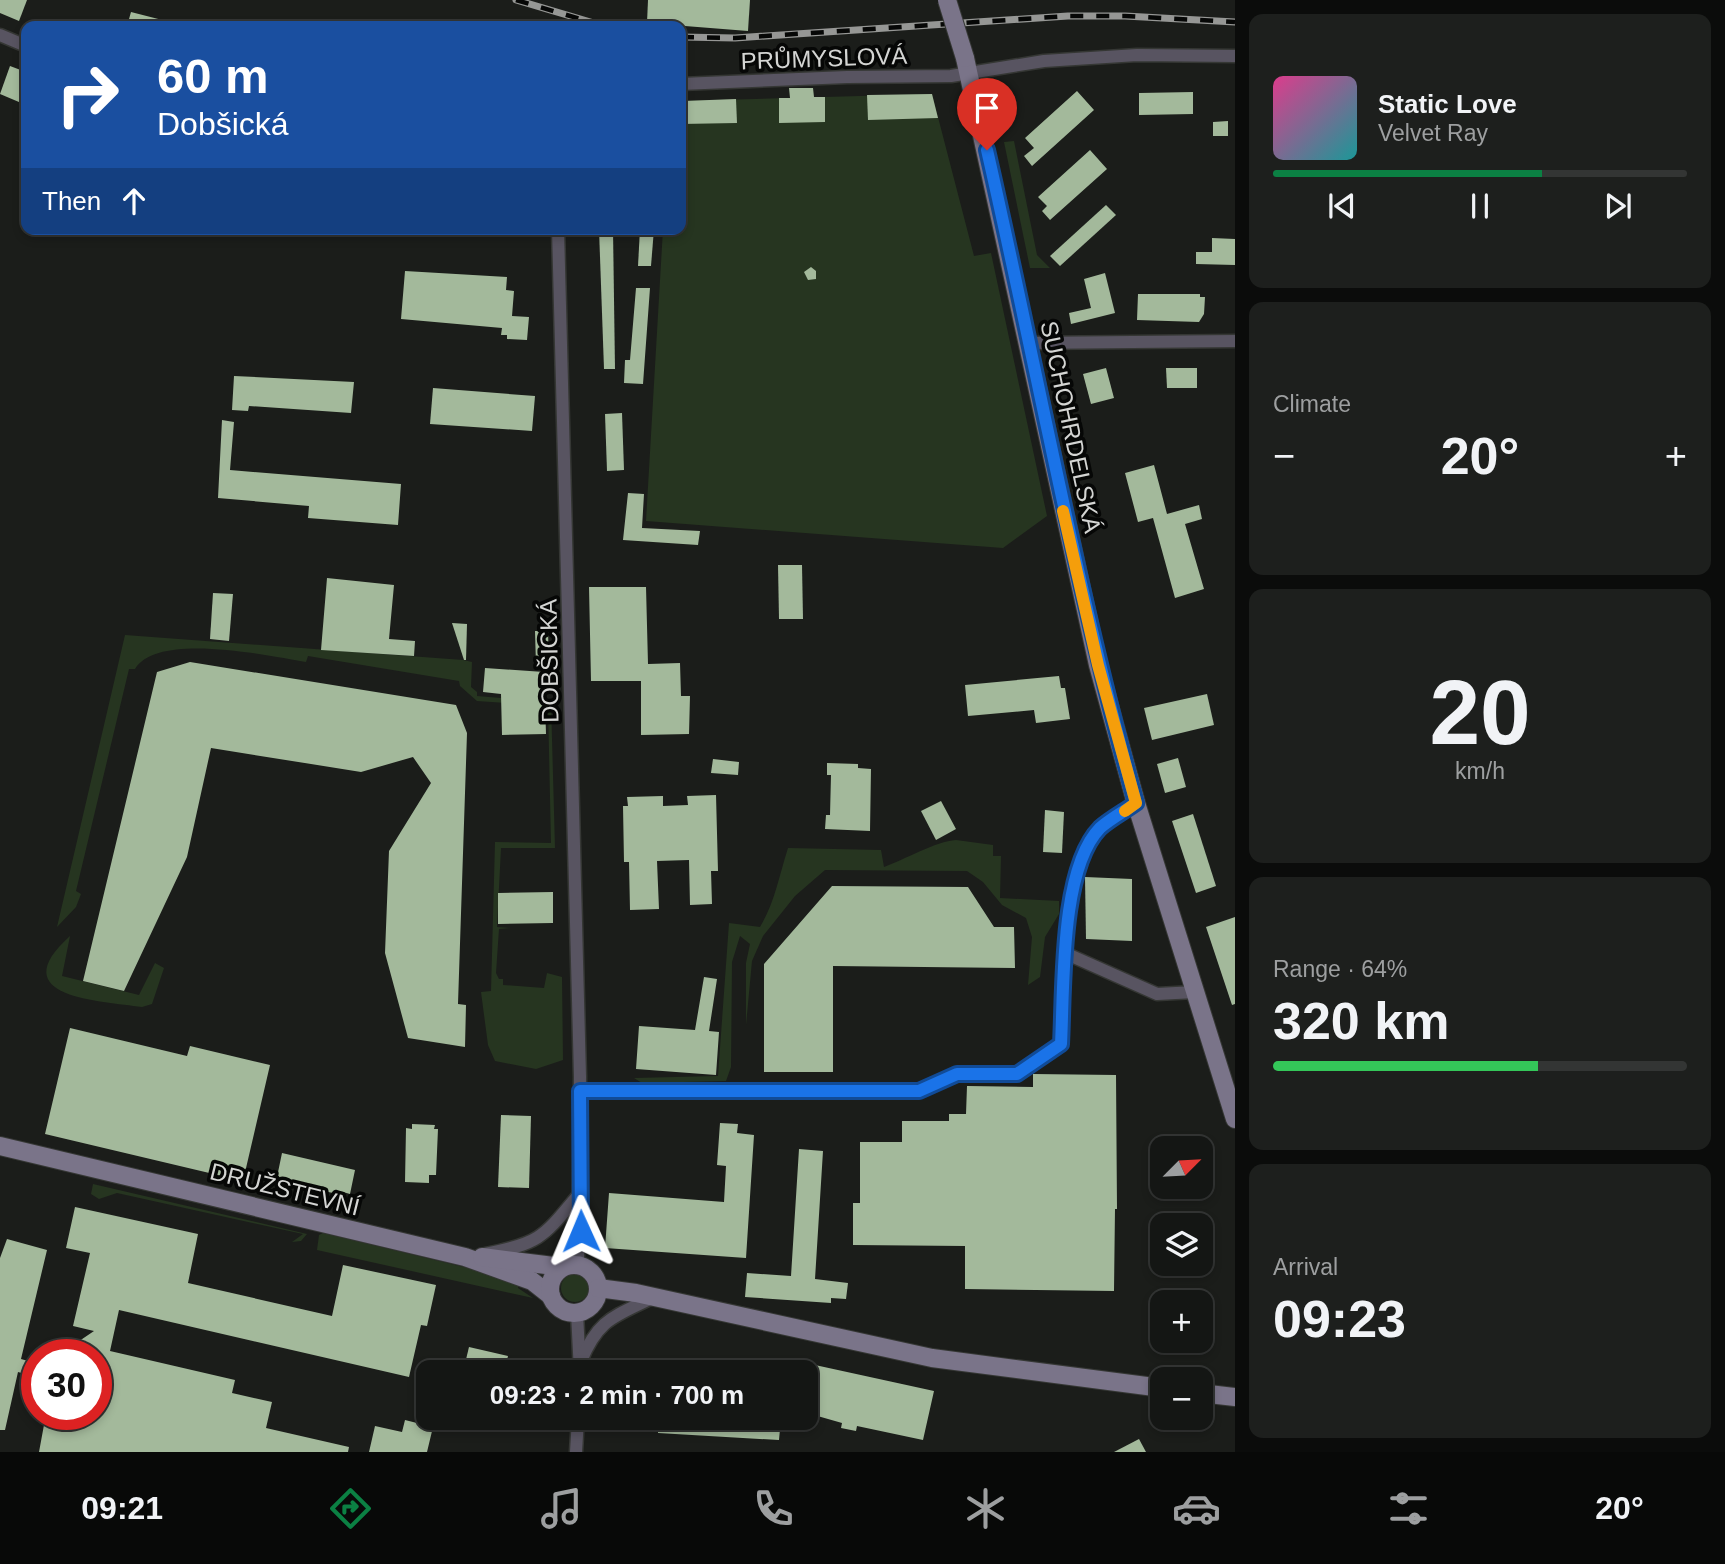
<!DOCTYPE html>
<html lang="en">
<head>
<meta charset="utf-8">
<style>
  body { margin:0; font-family:Arial,sans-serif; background:#1d1f1d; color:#f1f3f6; height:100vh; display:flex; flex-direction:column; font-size:26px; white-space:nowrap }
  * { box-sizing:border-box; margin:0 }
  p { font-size:23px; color:#9d9fa0 }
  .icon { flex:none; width:38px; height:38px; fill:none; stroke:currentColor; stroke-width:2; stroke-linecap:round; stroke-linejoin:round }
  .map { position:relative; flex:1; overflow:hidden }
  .details { display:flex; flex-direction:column; gap:14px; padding:14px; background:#0b0c0b; width:490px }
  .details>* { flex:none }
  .guide { position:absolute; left:21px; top:21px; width:665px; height:214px; border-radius:14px; box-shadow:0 4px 10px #0003,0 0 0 2px #333534; background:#1a4fa0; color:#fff; overflow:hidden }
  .needle { width:46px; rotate:66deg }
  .tools { position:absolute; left:1150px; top:1136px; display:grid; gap:14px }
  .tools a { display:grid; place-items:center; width:63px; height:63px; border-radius:14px; background:#141614; box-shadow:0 4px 10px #0003,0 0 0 2px #333534; font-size:35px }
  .speed { position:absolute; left:21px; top:1339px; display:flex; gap:14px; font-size:35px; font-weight:700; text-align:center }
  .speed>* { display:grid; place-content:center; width:91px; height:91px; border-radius:50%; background:#141614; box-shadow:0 4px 10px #0003,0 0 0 2px #333534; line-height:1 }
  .speed .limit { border:10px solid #d22; background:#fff; color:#111 }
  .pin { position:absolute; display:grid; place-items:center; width:60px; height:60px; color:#fff; margin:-72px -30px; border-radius:50% 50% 50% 0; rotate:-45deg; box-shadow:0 0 7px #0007 }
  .pin .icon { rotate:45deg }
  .me { position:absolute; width:77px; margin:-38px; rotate:359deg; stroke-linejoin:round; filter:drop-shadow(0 0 5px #0008) }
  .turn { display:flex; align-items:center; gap:24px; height:147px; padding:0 21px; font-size:32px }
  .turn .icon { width:91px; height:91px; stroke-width:2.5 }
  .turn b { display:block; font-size:49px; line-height:60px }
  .then { display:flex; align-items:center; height:66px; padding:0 21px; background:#0003; gap:14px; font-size:26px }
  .big { font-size:52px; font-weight:800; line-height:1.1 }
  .details .tile { flex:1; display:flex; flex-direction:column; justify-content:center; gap:10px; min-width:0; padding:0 24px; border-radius:14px; background:#1d1f1d }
  .details .dial { align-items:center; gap:0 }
  .dial b { font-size:91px; line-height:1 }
  .song { display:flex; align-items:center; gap:21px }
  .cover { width:84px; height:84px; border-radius:10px; background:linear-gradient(135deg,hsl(330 70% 55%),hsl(180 70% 35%)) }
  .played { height:7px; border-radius:4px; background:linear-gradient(90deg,#0b8043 65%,#333534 65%) }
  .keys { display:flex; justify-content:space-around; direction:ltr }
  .heat { display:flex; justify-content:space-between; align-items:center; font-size:38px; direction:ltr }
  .charge { height:10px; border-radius:5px; background:linear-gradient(90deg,#34c759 64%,#333534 0) }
  .trip { position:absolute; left:416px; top:1360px; width:402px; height:70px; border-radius:14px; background:#141614; box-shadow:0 4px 10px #0003,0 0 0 2px #333534; font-weight:800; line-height:70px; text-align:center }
  .dock { display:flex; height:112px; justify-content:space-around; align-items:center; background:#080908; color:#9d9fa0 }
  .dock .icon { width:49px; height:49px }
  .dock .on { color:#0b8043 }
  .dock b { font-size:32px; color:#f1f3f6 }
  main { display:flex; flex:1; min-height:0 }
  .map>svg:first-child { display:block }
  .green { fill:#263520 }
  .building { fill:#a3b99b }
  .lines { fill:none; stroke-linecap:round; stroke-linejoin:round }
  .minor-casing { stroke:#353734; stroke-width:15 }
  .secondary-casing { stroke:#353734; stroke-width:20 }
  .minor { stroke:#585461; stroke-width:12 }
  .secondary { stroke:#7a7489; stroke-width:18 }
  .rail-casing { stroke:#969795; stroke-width:7 }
  .rail { stroke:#060706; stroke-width:4.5; stroke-dasharray:13; stroke-linecap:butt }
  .secondary-bridge-casing { stroke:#353734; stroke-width:20; stroke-linecap:butt }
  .secondary-bridge { stroke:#7a7489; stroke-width:18 }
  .route-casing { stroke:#114b97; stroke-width:18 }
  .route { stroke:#1a73e8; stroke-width:12 }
  .slow { stroke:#f59e0b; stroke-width:12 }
  .labels { text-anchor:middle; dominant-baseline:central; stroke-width:7; stroke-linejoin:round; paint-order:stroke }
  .street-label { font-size:24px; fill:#d4d5d3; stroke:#060706 }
</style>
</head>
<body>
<main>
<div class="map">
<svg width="1235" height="1452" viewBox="0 0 1235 1452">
  <rect width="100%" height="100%" fill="#1b1d1a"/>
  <!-- green -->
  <g class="green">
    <polygon points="932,94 974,256 991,253 1047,516 1003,548 646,521 663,229 681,229 681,101"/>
    <polygon points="1014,141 1037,255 1050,268 1030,268 1004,142"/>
    <path d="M125,635L463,660L472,662L471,687L477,692V696L551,702L555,848H501L497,927L511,928L499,929L496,973L499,979H503V985L544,988L547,973L562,977L563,1060L536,1069L495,1061L488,1045L481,992L491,991L495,842L551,843L548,706L477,701L460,686L459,681L308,656L306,662C270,656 157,631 135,669H129L76,891L81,894L76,907L57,927Z"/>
    <path d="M956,840L993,845V856H1001L1000,898L1059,901V914L1045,937L1040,977L1028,985L1032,937L1026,918L1002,905L983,882L967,871L825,870L795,896L763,936L752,961L746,1025V963L750,944L740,936L732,962L731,1067L726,1081L642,1083L634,1078L718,1076L729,923L760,927C775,902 779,876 788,848L881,850L884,867C904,860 936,841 956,840Z"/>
    <path d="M70,936L62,976L139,995L155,963L164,968L152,1004L142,1007C101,1001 1,998 70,936Z"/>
    <polygon points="93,1184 307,1234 301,1241 292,1242 303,1234 117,1193 99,1199 91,1194"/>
    <polygon points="323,1233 513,1279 519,1282 518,1288 533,1298 317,1250 319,1235"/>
    <circle cx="575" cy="1288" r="14"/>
  </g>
  <!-- building -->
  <g class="building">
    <polygon points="0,0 27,0 19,21 0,13"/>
    <polygon points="648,0 750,0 748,31 647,23"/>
    <polygon points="131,12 170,22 169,26 127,26"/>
    <polygon points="10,66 26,72 26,105 0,94"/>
    <polygon points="789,88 813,88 814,97 825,97 825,122 779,123 779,98 790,98"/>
    <polygon points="1077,91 1094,110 1032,166 1024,156 1034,148 1025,138"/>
    <polygon points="1193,92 1193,114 1139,115 1139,93"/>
    <polygon points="932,94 938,118 868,120 867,95"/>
    <polygon points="736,99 737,123 681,124 683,101"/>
    <polygon points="1228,121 1228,136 1213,136 1213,122"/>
    <polygon points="1090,150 1107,169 1050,220 1042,211 1047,206 1038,197"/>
    <polygon points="1106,205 1116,215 1060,266 1050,256"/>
    <polygon points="599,229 613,229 615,369 604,369"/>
    <polygon points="640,229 654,229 651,266 638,266"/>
    <polygon points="1212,238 1235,239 1235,265 1196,264 1196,252 1212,252"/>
    <polygon points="811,267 816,271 816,279 808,280 804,272"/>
    <polygon points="405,271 507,277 506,290 514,291 512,316 529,317 527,340 507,339 507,335 501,335 502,328 401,319"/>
    <polygon points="1105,273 1115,313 1071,324 1069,313 1091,308 1084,279"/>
    <polygon points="636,288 650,288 643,384 624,383 625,360 630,360"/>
    <polygon points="1138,294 1200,294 1200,297 1205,297 1204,314 1199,322 1137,320"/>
    <polygon points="1106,368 1114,398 1091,404 1083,374"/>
    <polygon points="1166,368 1197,368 1197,388 1167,388"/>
    <polygon points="234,376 354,382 351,413 249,406 248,411 232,410"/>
    <polygon points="433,388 535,396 532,431 430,424"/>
    <polygon points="622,413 624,470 607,471 605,414"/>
    <polygon points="222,420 234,422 230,470 401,484 398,525 308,518 309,506 218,498"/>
    <polygon points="1154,465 1167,514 1199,505 1202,519 1185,524 1204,589 1175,598 1153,518 1138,522 1125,473"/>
    <polygon points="628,493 644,494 642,528 700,531 698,545 623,540"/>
    <polygon points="778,565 802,565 803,619 779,619"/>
    <polygon points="327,578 394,585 389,639 415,641 414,656 321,650"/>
    <polygon points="589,587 646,587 648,664 680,663 681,696 690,696 689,734 641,735 641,681 591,681"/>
    <polygon points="213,593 233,594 229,641 210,639"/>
    <polygon points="452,623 467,624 466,660 464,660"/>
    <polygon points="535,631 548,631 549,666 536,666"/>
    <polygon points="190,662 456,705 467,733 458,1004 466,1005 465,1047 408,1038 385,953 389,851 431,783 413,757 361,772 211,748 187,857 124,991 83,981 157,672"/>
    <polygon points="485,668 544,672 546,734 502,735 501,694 483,692"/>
    <polygon points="1059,676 1061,688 1065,688 1070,719 1036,723 1034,710 968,716 965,685"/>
    <polygon points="1207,694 1214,725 1152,740 1144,708"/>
    <polygon points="1178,758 1186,787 1165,793 1157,764"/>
    <polygon points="713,759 739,762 738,775 711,773"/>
    <polygon points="827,763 858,764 858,768 871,769 870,831 825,829 826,815 830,815 831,775 827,775"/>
    <polygon points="716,795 718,871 711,871 712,904 690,905 689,860 657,861 659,909 630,910 629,862 624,862 623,806 628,806 627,797 663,796 663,806 688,805 687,796"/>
    <polygon points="941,801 956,829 936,840 921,811"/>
    <polygon points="1045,810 1064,812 1062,853 1043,852"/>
    <polygon points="1193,814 1216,886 1196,893 1172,821"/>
    <polygon points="1085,877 1132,879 1132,941 1086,939"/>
    <polygon points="832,886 968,887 994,927 1014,927 1015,968 833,966 833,1072 764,1072 764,964"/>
    <polygon points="553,892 553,923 498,924 498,893"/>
    <polygon points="1235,917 1235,1004 1232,1005 1206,927"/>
    <polygon points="704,977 717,979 709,1031 719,1032 716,1075 636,1069 639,1026 695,1030"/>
    <polygon points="70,1028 187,1056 190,1046 270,1065 243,1181 45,1134"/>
    <polygon points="1033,1074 1116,1075 1117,1209 1115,1209 1114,1291 965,1289 965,1246 853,1245 853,1203 860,1203 860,1142 902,1142 902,1121 949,1121 949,1114 966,1114 967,1086 1033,1087"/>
    <polygon points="501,1115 531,1116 529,1188 498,1187"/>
    <polygon points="720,1123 738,1124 737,1133 754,1135 746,1258 605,1248 609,1193 724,1202 726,1166 717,1165"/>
    <polygon points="412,1124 435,1125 434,1129 438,1129 436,1175 429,1175 429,1183 405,1182 406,1128 412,1129"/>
    <polygon points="799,1149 823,1151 815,1279 848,1283 846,1299 831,1298 831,1303 745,1297 747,1273 791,1276"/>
    <polygon points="282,1153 355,1170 350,1194 343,1192 342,1195 283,1182 284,1178 277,1177"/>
    <polygon points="75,1207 198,1234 188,1283 332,1316 343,1265 436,1285 427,1326 421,1325 409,1377 119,1310 110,1351 235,1380 232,1393 272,1402 266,1428 349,1447 348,1452 39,1452 46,1414 96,1414 96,1354 60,1354 94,1331 73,1326 90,1253 66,1248"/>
    <polygon points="7,1239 47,1250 21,1359 28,1361 25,1374 18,1372 5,1430 0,1430 0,1258"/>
    <polygon points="469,1347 508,1356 504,1372 463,1372"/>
    <polygon points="815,1365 934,1391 923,1440 857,1426 856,1431 841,1428 842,1423 807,1413"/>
    <polygon points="658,1418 781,1418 779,1440 658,1433"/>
    <polygon points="405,1420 433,1427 427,1452 369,1452 375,1426 402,1432"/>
    <polygon points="1139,1439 1146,1452 1114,1452"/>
  </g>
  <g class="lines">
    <!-- minor casing -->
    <g class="minor-casing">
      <g id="minor">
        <polyline points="0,35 26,46"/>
        <polyline points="681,84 847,77 951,76 1044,61 1137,55 1235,56"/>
        <polyline points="558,229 580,1077 578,1265"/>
        <polyline points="1030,343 1235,341"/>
        <polyline points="1067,954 1157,994 1195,992"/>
        <path d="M580,1091H919L957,1074H1017L1061,1044C1065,987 1060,869 1100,828C1110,819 1125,811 1136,803"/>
        <path d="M485,1254C542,1243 544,1236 580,1193"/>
        <polyline points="577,1313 580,1372"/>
        <path d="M581,1361C599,1318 614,1317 654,1297"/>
        <polyline points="576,1452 578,1418"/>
      </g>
    </g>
    <!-- secondary casing -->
    <g class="secondary-casing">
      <g id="secondary">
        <polyline points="965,58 1098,665 1136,803 1235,1119"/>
        <polyline points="0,1146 465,1257 532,1281 551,1296"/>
        <polyline points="482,1257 562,1267"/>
        <circle cx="574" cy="1289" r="24"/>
        <polyline points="598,1288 636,1293 932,1358 1162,1388"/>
        <polyline points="1200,1393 1235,1397"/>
      </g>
    </g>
    <!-- minor -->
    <use href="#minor" class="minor"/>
    <!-- secondary -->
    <use href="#secondary" class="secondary"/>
    <!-- rail casing -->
    <g class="rail-casing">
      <g id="rail">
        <polyline points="516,0 604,26"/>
        <polyline points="681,37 735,38 1068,16 1125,16 1235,22"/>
      </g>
    </g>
    <!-- rail -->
    <use href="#rail" class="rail"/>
    <!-- secondary-bridge casing -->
    <g class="secondary-bridge-casing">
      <polyline id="secondary-bridge" points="947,0 965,58"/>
    </g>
    <!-- secondary-bridge -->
    <use href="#secondary-bridge" class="secondary-bridge"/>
  </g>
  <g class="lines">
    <!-- route casing -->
    <g class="route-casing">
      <path id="route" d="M581,1231L580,1091H919L957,1074H1017L1061,1044C1064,988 1060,869 1100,828C1110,819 1125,811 1136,803C1076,588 1037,368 987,150"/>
    </g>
    <!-- route -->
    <use href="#route" class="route"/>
    <!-- slow -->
    <polyline class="slow" points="1063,511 1098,665 1136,803 1125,811"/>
  </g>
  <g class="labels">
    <!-- street labels -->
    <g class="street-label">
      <text transform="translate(824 58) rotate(-2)">PRŮMYSLOVÁ</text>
      <text transform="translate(1071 427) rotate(78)">SUCHOHRDELSKÁ</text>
      <text transform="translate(549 661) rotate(-91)">DOBŠICKÁ</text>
      <text transform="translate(285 1189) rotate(14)">DRUŽSTEVNÍ</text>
    </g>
  </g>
</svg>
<div class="tools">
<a><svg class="needle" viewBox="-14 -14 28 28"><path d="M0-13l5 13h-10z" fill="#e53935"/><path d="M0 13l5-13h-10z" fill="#9d9fa0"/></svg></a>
<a><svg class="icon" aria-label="layers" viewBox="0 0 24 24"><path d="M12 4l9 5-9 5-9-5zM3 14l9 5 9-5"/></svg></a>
<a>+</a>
<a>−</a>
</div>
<div class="speed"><div class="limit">30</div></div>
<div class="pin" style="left:987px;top:150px;background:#d93025"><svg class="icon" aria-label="arrive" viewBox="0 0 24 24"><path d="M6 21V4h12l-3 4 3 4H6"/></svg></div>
<svg class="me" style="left:581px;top:1231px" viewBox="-20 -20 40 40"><path d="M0-17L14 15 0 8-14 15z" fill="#1a73e8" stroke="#fff" stroke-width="4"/></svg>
<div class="trip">09:23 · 2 min · 700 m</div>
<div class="guide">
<div class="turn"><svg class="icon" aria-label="right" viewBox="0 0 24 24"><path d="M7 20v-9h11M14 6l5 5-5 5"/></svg><div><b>60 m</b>Dobšická</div></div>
<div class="then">Then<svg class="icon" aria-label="ahead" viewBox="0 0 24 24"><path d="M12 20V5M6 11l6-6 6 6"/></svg></div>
</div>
</div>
<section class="details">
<div class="tile">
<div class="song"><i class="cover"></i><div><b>Static Love</b><p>Velvet Ray</p></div></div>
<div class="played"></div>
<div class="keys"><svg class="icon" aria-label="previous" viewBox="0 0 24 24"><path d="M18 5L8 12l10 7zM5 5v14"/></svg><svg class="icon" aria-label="pause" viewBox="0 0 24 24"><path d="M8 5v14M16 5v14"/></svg><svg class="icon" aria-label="next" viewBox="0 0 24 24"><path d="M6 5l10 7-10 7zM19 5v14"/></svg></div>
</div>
<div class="tile"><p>Climate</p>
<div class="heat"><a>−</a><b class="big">20°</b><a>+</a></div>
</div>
<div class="tile dial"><b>20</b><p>km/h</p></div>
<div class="tile"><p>Range · 64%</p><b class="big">320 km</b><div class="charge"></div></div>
<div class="tile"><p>Arrival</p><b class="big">09:23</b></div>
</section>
</main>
<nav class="dock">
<b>09:21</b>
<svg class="icon on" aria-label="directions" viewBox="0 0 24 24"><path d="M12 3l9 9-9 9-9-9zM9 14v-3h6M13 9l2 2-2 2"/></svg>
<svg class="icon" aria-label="music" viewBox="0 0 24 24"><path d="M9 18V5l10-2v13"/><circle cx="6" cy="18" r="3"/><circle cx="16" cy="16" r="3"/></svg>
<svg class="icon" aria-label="phone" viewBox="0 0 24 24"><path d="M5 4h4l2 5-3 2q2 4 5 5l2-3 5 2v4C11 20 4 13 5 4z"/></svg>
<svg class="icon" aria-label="climate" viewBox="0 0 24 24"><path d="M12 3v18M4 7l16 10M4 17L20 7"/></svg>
<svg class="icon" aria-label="car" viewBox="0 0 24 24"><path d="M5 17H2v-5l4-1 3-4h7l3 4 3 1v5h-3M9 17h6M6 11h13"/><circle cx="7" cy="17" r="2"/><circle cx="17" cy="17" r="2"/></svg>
<svg class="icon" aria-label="filters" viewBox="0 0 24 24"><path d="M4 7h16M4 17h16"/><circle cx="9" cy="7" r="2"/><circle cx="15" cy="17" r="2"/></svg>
<b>20°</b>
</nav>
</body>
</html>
